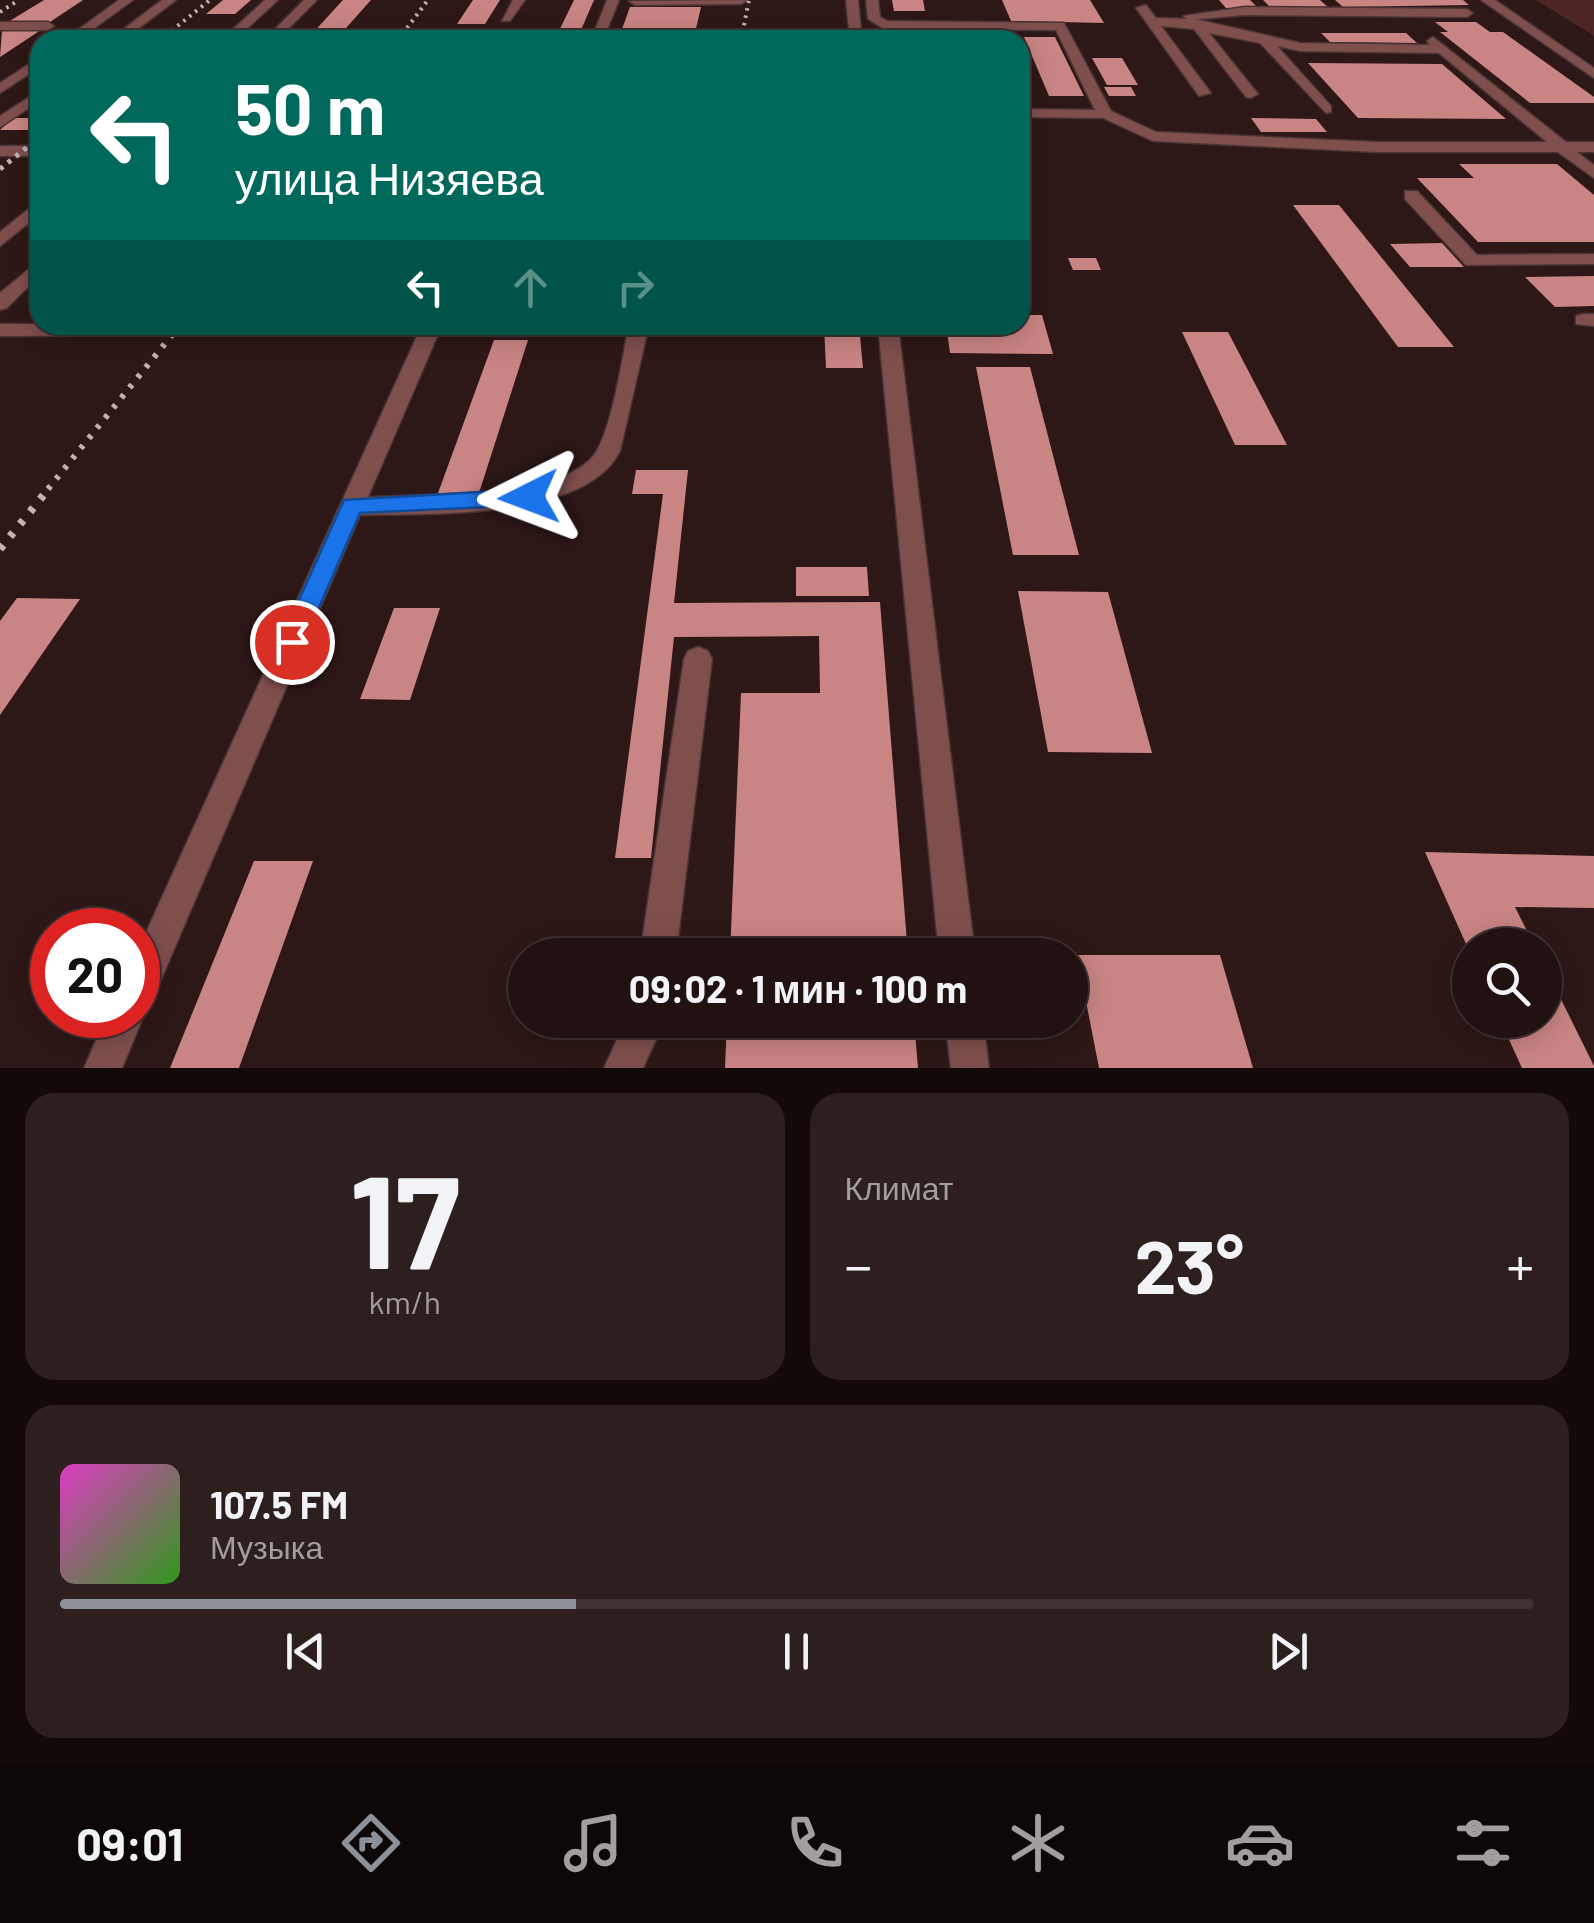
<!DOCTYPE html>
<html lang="ru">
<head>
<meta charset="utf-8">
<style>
  body { margin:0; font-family:Barlow,sans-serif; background:#2e1f1f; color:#f1f3f6; height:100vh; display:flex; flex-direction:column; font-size:38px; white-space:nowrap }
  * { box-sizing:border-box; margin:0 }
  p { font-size:32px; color:#a29d9f }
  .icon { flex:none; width:55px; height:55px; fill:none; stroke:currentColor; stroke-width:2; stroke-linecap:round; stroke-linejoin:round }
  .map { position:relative; height:1068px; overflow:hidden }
  .side { display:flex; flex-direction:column; gap:25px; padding:25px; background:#130909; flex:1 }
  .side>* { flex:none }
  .hud { position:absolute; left:30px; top:30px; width:1000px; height:305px; border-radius:30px; box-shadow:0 5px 25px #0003,0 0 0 2px #3f3131; background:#00695c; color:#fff; overflow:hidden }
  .tools { position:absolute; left:1452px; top:928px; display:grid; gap:20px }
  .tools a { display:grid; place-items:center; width:110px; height:110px; border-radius:50%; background:#211; box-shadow:0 5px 25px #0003,0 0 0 2px #3f3131; font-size:50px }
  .speed { position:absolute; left:30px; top:908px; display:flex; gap:20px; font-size:50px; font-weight:700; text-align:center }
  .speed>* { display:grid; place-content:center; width:130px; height:130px; border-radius:50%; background:#211; box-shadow:0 5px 25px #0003,0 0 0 2px #3f3131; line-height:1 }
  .speed .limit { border:15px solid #d22; background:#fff; color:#111 }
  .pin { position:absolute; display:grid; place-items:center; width:85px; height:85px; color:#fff; margin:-42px; border:5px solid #fff; border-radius:50%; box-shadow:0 2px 10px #0007 }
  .me { position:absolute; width:110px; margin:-55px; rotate:267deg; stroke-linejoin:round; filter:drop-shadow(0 0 8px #0008) }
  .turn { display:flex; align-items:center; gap:35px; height:210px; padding:0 40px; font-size:45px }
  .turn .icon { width:130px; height:130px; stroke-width:2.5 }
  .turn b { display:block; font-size:70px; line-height:85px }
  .lanes { display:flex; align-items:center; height:95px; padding:0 40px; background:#0003; justify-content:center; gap:50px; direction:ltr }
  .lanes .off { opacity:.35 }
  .big { font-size:75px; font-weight:700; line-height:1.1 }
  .side .card { flex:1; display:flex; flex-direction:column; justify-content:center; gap:15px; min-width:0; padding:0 35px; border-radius:30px; background:#2e1f1f }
  .side .dial { align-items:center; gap:0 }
  .dial b { font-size:130px; line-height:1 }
  .song { display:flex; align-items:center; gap:30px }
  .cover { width:120px; height:120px; border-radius:15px; background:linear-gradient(135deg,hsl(310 70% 55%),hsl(110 70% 35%)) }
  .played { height:10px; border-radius:5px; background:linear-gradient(90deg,#8c9099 35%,#3f3131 35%) }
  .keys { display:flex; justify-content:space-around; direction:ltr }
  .heat { display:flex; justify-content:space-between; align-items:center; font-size:55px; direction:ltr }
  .side .tiles { flex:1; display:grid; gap:25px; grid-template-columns:1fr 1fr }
  .card:last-child { grid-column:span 2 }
  .trip { position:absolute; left:508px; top:938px; width:580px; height:100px; border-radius:50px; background:#211; box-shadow:0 5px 25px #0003,0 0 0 2px #3f3131; font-weight:700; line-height:100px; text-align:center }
  .menu { display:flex; height:160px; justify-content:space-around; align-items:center; background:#0e0707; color:#a29d9f }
  .menu .icon { width:70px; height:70px }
  .menu .current { color:#8c9099 }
  .menu b { font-size:45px; color:#f1f3f6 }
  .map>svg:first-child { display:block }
  .green { fill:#4e2525 }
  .building { fill:#c98583 }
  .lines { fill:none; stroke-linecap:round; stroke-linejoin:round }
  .minor-casing { stroke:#493333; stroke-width:3 }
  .minor { fill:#7f4f4e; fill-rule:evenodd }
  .rail-far3 { stroke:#c4b2b2; stroke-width:4; stroke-dasharray:2.5 5; stroke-linecap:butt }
  .rail-far2 { stroke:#c4b2b2; stroke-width:5; stroke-dasharray:4 6; stroke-linecap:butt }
  .rail-far1 { stroke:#c4b2b2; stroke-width:6; stroke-dasharray:4 9; stroke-linecap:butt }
  .rail { stroke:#c4b2b2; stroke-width:8; stroke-dasharray:5 11; stroke-linecap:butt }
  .route { fill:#1a73e8; stroke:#114b97; stroke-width:2.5 }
</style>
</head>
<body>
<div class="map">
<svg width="1594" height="1068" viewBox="0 0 1594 1068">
  <rect width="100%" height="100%" fill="#2e1717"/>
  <!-- green -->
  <polygon class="green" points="1536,0 1594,0 1594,36"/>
  <!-- building -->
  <g class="building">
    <polygon points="44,0 83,0 50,22 8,22"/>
    <polygon points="223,0 251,0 235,14 206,14"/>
    <polygon points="343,0 371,0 338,37 309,37"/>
    <polygon points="473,0 500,0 485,24 457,24"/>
    <polygon points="574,0 594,0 577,39 555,39"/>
    <polygon points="892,0 923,0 925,11 894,11"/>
    <polygon points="1002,0 1090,0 1104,23 1011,21"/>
    <polygon points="1219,0 1250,0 1258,8 1226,8"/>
    <polygon points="1263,0 1320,0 1328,7 1270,7"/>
    <polygon points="1335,0 1463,0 1469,5 1343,7"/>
    <polygon points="630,7 701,7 695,33 710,33 709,40 618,40"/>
    <polygon points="1435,22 1476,22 1490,32 1503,32 1594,97 1594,103 1530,103 1440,32 1448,32"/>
    <polygon points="2,30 41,30 0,57"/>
    <polygon points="178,33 214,33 206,40 170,40"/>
    <polygon points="1321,33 1406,33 1417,43 1330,42"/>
    <polygon points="1024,37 1055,37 1084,96 1049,96"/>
    <polygon points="1092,58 1122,58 1138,85 1107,85"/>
    <polygon points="1308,63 1442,64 1506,119 1358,118"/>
    <polygon points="1104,87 1131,87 1136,96 1109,96"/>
    <polygon points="13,118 40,118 40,125 33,130 0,130"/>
    <polygon points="1251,118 1316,119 1327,132 1261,132"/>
    <polygon points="1459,164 1557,164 1594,195 1594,242 1478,242 1417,178 1474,178"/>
    <polygon points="1293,205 1339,205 1454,347 1398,347"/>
    <polygon points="1442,243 1464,267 1410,267 1390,244"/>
    <polygon points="1068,258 1096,258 1101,270 1073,270"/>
    <polygon points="1594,276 1594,306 1555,307 1525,277"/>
    <polygon points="1020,315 1042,315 1053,354 950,353 946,325 1020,325"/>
    <polygon points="824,325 859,325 863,368 826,368"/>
    <polygon points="1182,332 1228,332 1287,445 1235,445"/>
    <polygon points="494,340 528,340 479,493 438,493"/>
    <polygon points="976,367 1030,367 1079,555 1013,555"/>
    <polygon points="636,470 688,470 674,603 880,602 908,955 730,955 741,693 820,693 819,636 674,637 651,858 615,858 663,494 632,494"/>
    <polygon points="796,567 867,567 869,596 796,596"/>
    <polygon points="1018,591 1108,592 1152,753 1048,752"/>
    <polygon points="17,598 80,599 0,715 0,621"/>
    <polygon points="394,608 440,608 410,700 360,699"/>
    <polygon points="1425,852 1594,856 1594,908 1515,907 1534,945 1470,945 1470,953"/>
    <polygon points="254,861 313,861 239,1068 170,1068"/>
    <polygon points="1077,955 1220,955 1253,1068 1099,1068"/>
    <polygon points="1545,967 1594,1066 1594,1068 1522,1068 1500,1020 1545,1020"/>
    <polygon points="727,1020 914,1020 918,1068 725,1068"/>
  </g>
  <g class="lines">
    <!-- minor casing -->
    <g class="minor-casing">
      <g id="minor">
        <polygon points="119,0 133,0 78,40 64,40"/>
        <polygon points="162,0 176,0 123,40 109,40"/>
        <polygon points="265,0 278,0 235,40 221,40"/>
        <polygon points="304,0 317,0 277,40 264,40"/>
        <polygon points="513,0 525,0 510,21 502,21"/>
        <polygon points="607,0 619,0 603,40 591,40"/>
        <polygon points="747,0 741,4 635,5 629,1"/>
        <polygon points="846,0 858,0 862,40 850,40"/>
        <polygon points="866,0 878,0 880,17 887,21 1064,23 1111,111 1156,132 1377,142 1547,142 1439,53 1300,51 1277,46 1331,106 1331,112 1326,113 1260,43 1209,33 1258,94 1251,98 1246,97 1194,29 1161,26 1211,93 1199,96 1136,8 1146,5 1156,18 1195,19 1300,43 1430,45 1427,41 1433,37 1566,142 1594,142 1594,152 1577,152 1594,165 1594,178 1558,152 1377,152 1153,141 1103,118 1020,117 1020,109 1095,110 1056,30 884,29 868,19"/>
        <polygon points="1481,0 1495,0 1594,68 1594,78"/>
        <polygon points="1245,7 1467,9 1473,13 1467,17 1245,15 1189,20 1183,16"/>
        <polygon points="0,22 48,22 54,26 48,30 0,30"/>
        <polygon points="40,57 40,67 0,93 0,83"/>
        <polygon points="40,90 40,101 0,127 0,116"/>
        <rect x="0" y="146" width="40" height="10"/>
        <polygon points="1405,191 1417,191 1477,255 1594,254 1594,264 1466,265 1405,199"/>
        <polygon points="40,200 40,214 0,246 0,232"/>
        <polygon points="40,260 40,275 7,308 0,310 0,293"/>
        <polygon points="1583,314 1594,314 1594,326 1576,324 1576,316"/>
        <polygon points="0,324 377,325 379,328 369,334 0,336"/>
        <path d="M422,325H442L368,497C419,495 568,499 596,452C613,424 622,358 629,325H649L620,451C585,521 428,513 360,515L151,1003L141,1007L144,1015L122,1068H84L107,1015H138V950Z"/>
        <polygon points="878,325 898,325 975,955 939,955"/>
        <polygon points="698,647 708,651 712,659 676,955 640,955 684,659 688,651"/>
        <polygon points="626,1020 665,1020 643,1068 604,1068"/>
        <polygon points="945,1020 983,1020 989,1068 951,1068"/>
      </g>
    </g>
    <!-- minor -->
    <use href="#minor" class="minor"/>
    <!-- rail-far3 -->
    <g class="rail-far3">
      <polyline points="0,12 19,0"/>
      <polyline points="160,40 210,0"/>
      <polyline points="398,40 428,0"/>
      <polyline points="741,40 749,0"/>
    </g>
    <!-- rail-far2 -->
    <polyline class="rail-far2" points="0,169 40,137"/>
    <!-- rail-far1 -->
    <polyline class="rail-far1" points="48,489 180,325"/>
    <!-- rail -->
    <polyline class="rail" points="0,549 50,487"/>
  </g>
  <!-- route -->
  <polygon class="route" points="529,489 540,497 529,505 360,513 301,649 292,652 283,649 280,642 344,500"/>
</svg>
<div class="tools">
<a><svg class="icon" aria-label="search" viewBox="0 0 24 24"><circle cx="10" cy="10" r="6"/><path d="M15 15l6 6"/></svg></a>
</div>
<div class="speed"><div class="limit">20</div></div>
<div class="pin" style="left:292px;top:642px;background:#d93025"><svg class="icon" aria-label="arrive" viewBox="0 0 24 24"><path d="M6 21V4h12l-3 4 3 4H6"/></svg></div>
<svg class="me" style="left:529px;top:497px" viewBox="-20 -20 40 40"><path d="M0-17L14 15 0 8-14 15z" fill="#1a73e8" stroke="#fff" stroke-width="4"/></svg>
<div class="trip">09:02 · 1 мин · 100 m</div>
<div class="hud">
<div class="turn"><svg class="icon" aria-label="left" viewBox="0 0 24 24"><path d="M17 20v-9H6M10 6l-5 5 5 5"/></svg><div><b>50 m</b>улица Низяева</div></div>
<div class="lanes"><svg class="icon" aria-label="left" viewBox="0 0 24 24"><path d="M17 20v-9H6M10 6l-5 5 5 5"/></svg><svg class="icon off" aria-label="ahead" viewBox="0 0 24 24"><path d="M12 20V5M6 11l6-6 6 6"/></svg><svg class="icon off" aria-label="right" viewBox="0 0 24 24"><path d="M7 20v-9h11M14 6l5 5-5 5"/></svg></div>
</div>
</div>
<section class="side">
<div class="tiles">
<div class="card dial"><b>17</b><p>km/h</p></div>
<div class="card"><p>Климат</p>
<div class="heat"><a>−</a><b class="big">23°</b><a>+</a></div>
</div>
<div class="card">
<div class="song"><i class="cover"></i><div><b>107.5 FM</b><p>Музыка</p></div></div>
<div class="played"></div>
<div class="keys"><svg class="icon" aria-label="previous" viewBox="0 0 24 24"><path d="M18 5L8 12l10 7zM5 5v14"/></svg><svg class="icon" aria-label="pause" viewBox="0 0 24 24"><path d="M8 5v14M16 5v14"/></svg><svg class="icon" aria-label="next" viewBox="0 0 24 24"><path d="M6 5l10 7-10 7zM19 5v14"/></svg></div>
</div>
</div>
</section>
<nav class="menu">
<b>09:01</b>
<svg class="icon current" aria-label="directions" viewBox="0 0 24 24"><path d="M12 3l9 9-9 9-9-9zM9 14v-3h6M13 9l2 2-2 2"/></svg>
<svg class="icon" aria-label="music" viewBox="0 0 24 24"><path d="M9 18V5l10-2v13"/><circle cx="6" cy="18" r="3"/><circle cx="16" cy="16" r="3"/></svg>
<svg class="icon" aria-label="phone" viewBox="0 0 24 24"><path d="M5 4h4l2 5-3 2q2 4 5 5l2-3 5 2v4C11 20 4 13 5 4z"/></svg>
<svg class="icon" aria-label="climate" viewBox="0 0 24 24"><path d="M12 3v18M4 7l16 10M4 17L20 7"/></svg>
<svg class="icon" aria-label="car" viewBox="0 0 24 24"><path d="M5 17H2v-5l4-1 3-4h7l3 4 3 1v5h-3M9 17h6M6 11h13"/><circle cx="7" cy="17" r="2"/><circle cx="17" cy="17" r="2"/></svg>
<svg class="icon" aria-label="filters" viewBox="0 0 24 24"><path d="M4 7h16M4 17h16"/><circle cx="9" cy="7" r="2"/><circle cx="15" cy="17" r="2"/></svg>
</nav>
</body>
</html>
